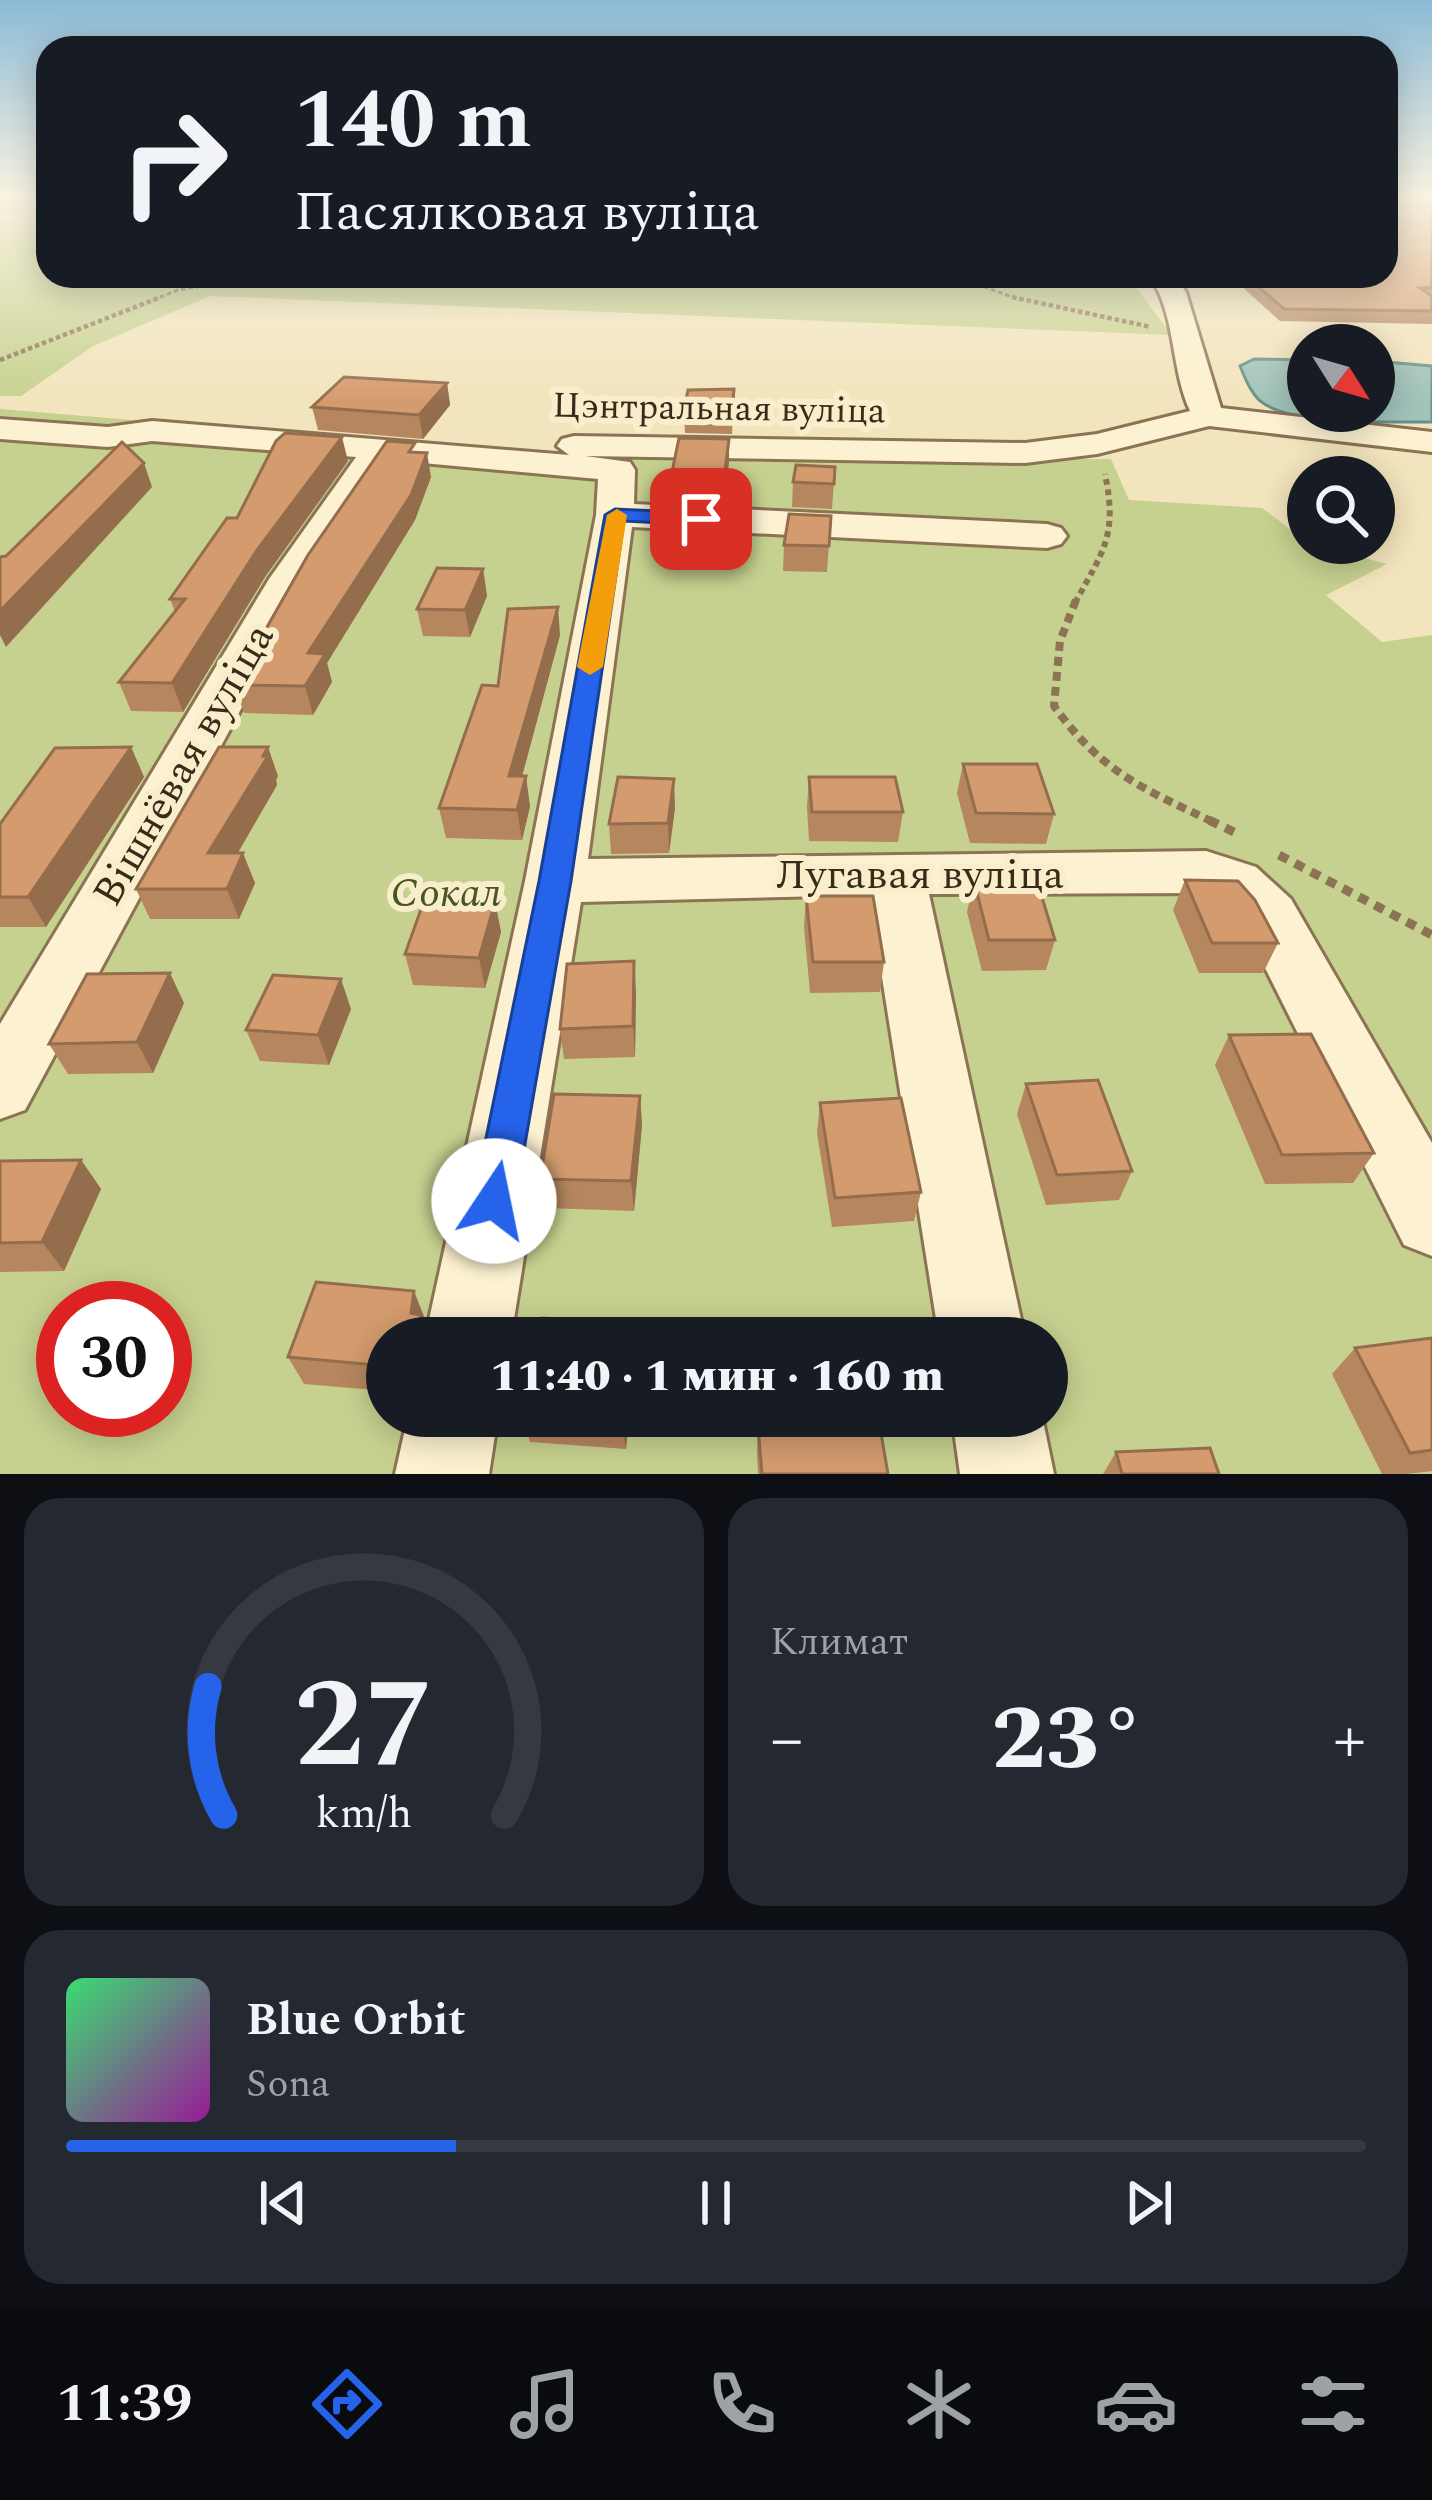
<!DOCTYPE html>
<html lang="ru">
<head>
<meta charset="utf-8">
<style>
  body { margin:0; font-family:Spectral,serif; background:#242831; color:#f1f3f6; height:100vh; display:flex; flex-direction:column; font-size:45px; white-space:nowrap }
  * { box-sizing:border-box; margin:0 }
  p { font-size:39px; color:#9ea1a6 }
  .icon { flex:none; width:66px; height:66px; fill:none; stroke:currentColor; stroke-width:2; stroke-linecap:round; stroke-linejoin:round }
  .map { position:relative; height:1474px; overflow:hidden }
  .drawer { display:flex; flex-direction:column; gap:24px; padding:24px; background:#0d0f14; flex:1 }
  .drawer>* { flex:none }
  .guide { position:absolute; left:36px; top:36px; width:1362px; height:252px; border-radius:36px; box-shadow:0 6px 30px #0003; background:#171b24; color:#f1f3f6; overflow:hidden }
  .needle { width:78px; rotate:127deg }
  .tools { position:absolute; left:1287px; top:324px; display:grid; gap:24px }
  .tools a { display:grid; place-items:center; width:108px; height:108px; border-radius:50%; background:#171b24; box-shadow:0 6px 30px #0003; font-size:60px }
  .speed { position:absolute; left:36px; top:1281px; display:flex; gap:24px; font-size:60px; font-weight:700; text-align:center }
  .speed>* { display:grid; place-content:center; width:156px; height:156px; border-radius:50%; background:#171b24; box-shadow:0 6px 30px #0003; line-height:1 }
  .speed .limit { border:18px solid #d22; background:#fff; color:#111 }
  .pin { position:absolute; display:grid; place-items:center; width:102px; height:102px; color:#fff; margin:-51px; border-radius:24px; box-shadow:0 6px 18px #0006 }
  .me { position:absolute; width:132px; margin:-66px; rotate:11deg; stroke-linejoin:round; filter:drop-shadow(0 0 9px #0008) }
  .turn { display:flex; align-items:center; gap:42px; height:252px; padding:0 60px; font-size:54px }
  .turn .icon { width:156px; height:156px; stroke-width:2.5 }
  .turn b { display:block; font-size:84px; line-height:102px }
  .big { font-size:90px; font-weight:800; line-height:1.1 }
  .drawer .card { flex:1; display:flex; flex-direction:column; justify-content:center; gap:18px; min-width:0; padding:0 42px; border-radius:36px; background:#242831 }
  .drawer .dial { align-items:center; gap:0 }
  .dial svg { height:312px; overflow:visible; fill:none; stroke:#363941; stroke-width:7; stroke-linecap:round; text-anchor:middle }
  .dial text { fill:#f1f3f6; stroke:none }
  .song { display:flex; align-items:center; gap:36px }
  .cover { width:144px; height:144px; border-radius:18px; background:linear-gradient(135deg,hsl(140 70% 55%),hsl(300 70% 35%)) }
  .played { height:12px; border-radius:6px; background:linear-gradient(90deg,#2563eb 30%,#363941 30%) }
  .keys { display:flex; justify-content:space-around; direction:ltr }
  .heat { display:flex; justify-content:space-between; align-items:center; font-size:66px; direction:ltr }
  .drawer .tiles { flex:1; display:grid; gap:24px; grid-template-columns:1fr 1fr }
  .card:last-child { grid-column:span 2 }
  .trip { position:absolute; left:366px; top:1317px; width:702px; height:120px; border-radius:60px; background:#171b24; box-shadow:0 6px 30px #0003; font-weight:800; line-height:120px; text-align:center }
  .tabs { display:flex; height:192px; justify-content:space-around; align-items:center; background:#090b0e; color:#9ea1a6 }
  .tabs .icon { width:84px; height:84px }
  .tabs .current { color:#2563eb }
  .tabs b { font-size:54px; color:#f1f3f6 }
  .map>svg:first-child { display:block }
  .green { fill:#c7d18f; fill-rule:evenodd }
  .water { fill:#a0c3ba; stroke:#679188; stroke-width:3 }
  .lines { fill:none; stroke-linecap:round; stroke-linejoin:round }
  .minor-casing { stroke:#8b7354; stroke-width:6 }
  .path-far4 { stroke:#8b7354; stroke-width:3; stroke-dasharray:4.5 3; stroke-linecap:butt }
  .path-far3 { stroke:#8b7354; stroke-width:4.5; stroke-dasharray:4.5 3; stroke-linecap:butt }
  .path-far2 { stroke:#8b7354; stroke-width:6; stroke-dasharray:6 4.5; stroke-linecap:butt }
  .path-far1 { stroke:#8b7354; stroke-width:8; stroke-dasharray:9 6; stroke-linecap:butt }
  .path { stroke:#8b7354; stroke-width:9; stroke-dasharray:10 8; stroke-linecap:butt }
  .minor { fill:#fcf1d0; fill-rule:evenodd }
  .wall { fill:#b6865f }
  .shaded-wall { fill:#946d4d }
  .building { fill:#d49c6e; stroke:#946d4d; stroke-width:3 }
  .route { fill:#2563eb; stroke:#184099; stroke-width:3 }
  .slow { fill:#f59e0b }
  .labels { text-anchor:middle; dominant-baseline:central; stroke-width:12; stroke-linejoin:round; paint-order:stroke }
  .far-street-label { font-size:36px; fill:#392a1a; stroke:#f9eecc }
  .street-label { font-size:42px; fill:#392a1a; stroke:#f9eecc }
  .park-label { font-size:42px; font-style:italic; fill:#47571f; stroke:#f9eecc }
</style>
</head>
<body>
<div class="map">
<svg width="1432" height="1474" viewBox="0 0 1432 1474">
  <rect width="100%" height="100%" fill="#f2e4bc"/>
  <!-- green -->
  <g class="green">
    <polygon points="0,196 48,196 48,276 1127,276 1172,335 210,296 93,346 21,396 0,396"/>
    <path d="M0,409L612,460L1111,459L1129,500L1262,508L1308,543L1387,564L1326,595L1382,642L1432,635V1474H0ZM63,1308H165V1410H63ZM387,1338H1047V1416H387Z"/>
  </g>
  <!-- water -->
  <path class="water" d="M1254,359L1308,360V411H1374V361L1432,366V422C1392,421 1289,427 1259,400C1250,391 1245,378 1240,366Z"/>
  <g class="lines">
    <!-- minor casing -->
    <g class="minor-casing">
      <g id="minor">
        <path d="M1150,276H1174L1186,292L1221,408L1432,432V452L1209,426L1097,454L1025,463L585,456L630,462L635,470L634,504L1047,524L1061,528L1067,536L1061,544L1047,548L632,527L588,859L1206,851L1256,867L1291,899L1432,1143V1256L1404,1245L1245,928L1228,908L1205,893L929,894L1025,1338H939L869,895L581,902L511,1338H425L525,881L596,515L598,479L389,460L311,579L25,1110L0,1119V1024L269,579L356,457L152,441L108,447L0,439V419L108,427L152,421L569,455L557,446L562,439L574,436L1025,443L1097,434L1190,411C1170,367 1177,318 1150,276Z"/>
        <polygon points="408,1416 498,1416 489,1474 395,1474"/>
        <polygon points="952,1416 1042,1416 1054,1474 960,1474"/>
      </g>
    </g>
    <!-- path-far4 -->
    <g class="path-far4">
      <polyline points="956,276 1020,300"/>
      <polyline points="153,300 178,290 264,276"/>
    </g>
    <!-- path-far3 -->
    <g class="path-far3">
      <polyline points="1012,297 1151,327"/>
      <polyline points="0,360 161,297"/>
    </g>
    <!-- path-far2 -->
    <path class="path-far2" d="M1075,603C1103,551 1118,536 1105,474"/>
    <!-- path-far1 -->
    <path class="path-far1" d="M1076,600L1060,641L1054,706C1102,773 1144,789 1215,823"/>
    <!-- path -->
    <g class="path">
      <polyline points="1209,820 1234,832"/>
      <polyline points="1279,855 1432,935"/>
    </g>
    <!-- minor -->
    <use href="#minor" class="minor"/>
  </g>
  <!-- wall -->
  <g class="wall">
    <polygon points="1432,196 1432,324 1280,321 1230,276 1386,276"/>
    <polygon points="447,383 450,405 423,439 318,430 312,407"/>
    <polygon points="734,389 732,434 685,433 684,410"/>
    <polygon points="729,439 724,504 672,501 671,477"/>
    <polygon points="416,452 431,477 415,520 327,663 332,682 313,715 244,713 234,685"/>
    <polygon points="348,461 265,577 183,712 131,711 119,682 175,612 170,599 237,518"/>
    <polygon points="835,467 832,509 792,507 793,482"/>
    <polygon points="831,516 827,572 783,571 784,545"/>
    <polygon points="483,569 487,596 470,637 423,636 417,609"/>
    <polygon points="560,635 522,776 530,806 522,840 446,838 439,808 498,686"/>
    <polygon points="131,747 144,777 46,927 0,927 0,824"/>
    <polygon points="963,764 1054,814 1046,844 970,843 957,793"/>
    <polygon points="278,776 276,780 277,785 238,853 255,883 239,919 150,919 136,889"/>
    <polygon points="809,777 903,812 898,842 809,841 807,807"/>
    <polygon points="675,808 669,853 611,854 609,824"/>
    <polygon points="1185,880 1278,943 1263,973 1199,973 1173,910"/>
    <polygon points="974,881 1055,940 1046,970 982,971 967,912"/>
    <polygon points="806,896 884,962 880,992 810,993 804,927"/>
    <polygon points="495,902 501,932 485,988 413,985 405,954"/>
    <polygon points="636,992 635,1057 564,1059 560,1029"/>
    <polygon points="184,1003 153,1073 68,1074 49,1044"/>
    <polygon points="351,1009 329,1065 260,1061 246,1030"/>
    <polygon points="1229,1035 1374,1153 1353,1183 1265,1184 1215,1065"/>
    <polygon points="1026,1084 1132,1171 1119,1200 1046,1205 1017,1114"/>
    <polygon points="640,1096 642,1125 634,1211 546,1208 540,1179"/>
    <polygon points="820,1103 921,1192 914,1221 832,1227 817,1133"/>
    <polygon points="81,1160 101,1189 64,1271 0,1272 0,1161"/>
    <polygon points="425,1319 424,1324 387,1338 387,1391 304,1384 288,1357"/>
    <polygon points="1432,1338 1432,1471 1407,1474 1382,1474 1332,1374 1355,1348"/>
    <polygon points="523,1416 629,1416 626,1449 530,1442"/>
    <polygon points="758,1427 888,1474 758,1474 757,1452"/>
    <polygon points="1116,1452 1219,1474 1103,1474"/>
  </g>
  <!-- shaded-wall -->
  <g class="shaded-wall">
    <polygon points="447,383 450,405 423,439 419,415"/>
    <polygon points="342,437 348,461 265,577 183,712 172,683 257,550"/>
    <polygon points="729,439 729,463 724,504 724,479"/>
    <polygon points="427,453 431,477 415,520 327,663 332,682 313,715 305,686 308,653"/>
    <polygon points="144,463 152,487 6,647 0,635 0,611"/>
    <polygon points="483,569 487,596 470,637 465,610"/>
    <polygon points="558,607 560,635 514,806 509,776"/>
    <polygon points="131,747 144,777 46,927 28,897"/>
    <polygon points="268,747 278,776 276,780 277,785 220,883 208,853"/>
    <polygon points="526,776 530,806 522,840 517,810"/>
    <polygon points="674,779 675,808 669,853 668,823"/>
    <polygon points="243,853 255,883 239,919 227,889"/>
    <polygon points="495,902 501,932 485,988 479,958"/>
    <polygon points="634,961 636,992 635,1057 633,1026"/>
    <polygon points="170,973 184,1003 153,1073 137,1042"/>
    <polygon points="341,979 351,1009 329,1065 318,1035"/>
    <polygon points="640,1096 642,1125 634,1211 631,1181"/>
    <polygon points="81,1160 101,1189 64,1271 42,1242"/>
    <polygon points="414,1291 425,1319 424,1324 429,1338 414,1338 411,1313"/>
    <polygon points="623,1416 629,1416 626,1449 622,1424"/>
  </g>
  <!-- building -->
  <g class="building">
    <polygon points="1386,196 1432,196 1432,288 1420,288 1432,296 1432,311 1284,309 1246,276 1386,276"/>
    <polygon points="344,377 447,383 419,415 312,407"/>
    <polygon points="734,389 732,411 684,410 688,390"/>
    <polygon points="285,433 342,437 257,550 172,683 119,682 185,599 170,599 227,518 237,518 276,441"/>
    <polygon points="679,438 729,439 724,479 671,477"/>
    <polygon points="387,441 415,443 409,452 427,453 411,495 308,653 325,654 305,686 234,685 308,555"/>
    <polygon points="122,442 144,463 0,611 0,557 6,556"/>
    <polygon points="796,465 835,467 834,484 793,482"/>
    <polygon points="789,514 831,516 829,546 784,545"/>
    <polygon points="437,568 483,569 465,610 417,609"/>
    <polygon points="558,607 509,776 526,776 517,810 439,808 482,685 498,686 508,609"/>
    <polygon points="131,747 28,897 0,897 0,824 55,748"/>
    <polygon points="219,747 268,747 263,756 268,756 208,853 243,853 227,889 136,889"/>
    <polygon points="963,764 1037,764 1054,814 976,813"/>
    <polygon points="618,777 674,779 668,823 609,824"/>
    <polygon points="809,777 895,777 903,812 812,812"/>
    <polygon points="1185,880 1238,881 1255,900 1278,943 1212,943"/>
    <polygon points="974,881 1037,881 1055,940 989,940"/>
    <polygon points="806,896 873,896 884,962 813,962"/>
    <polygon points="425,898 495,902 479,958 405,954"/>
    <polygon points="634,961 633,1026 560,1029 567,964"/>
    <polygon points="170,973 137,1042 49,1044 87,974"/>
    <polygon points="273,975 341,979 318,1035 246,1030"/>
    <polygon points="1311,1034 1374,1153 1282,1155 1229,1035"/>
    <polygon points="1098,1080 1132,1171 1057,1175 1026,1084"/>
    <polygon points="554,1094 640,1096 631,1181 540,1179"/>
    <polygon points="901,1098 921,1192 835,1198 820,1103"/>
    <polygon points="81,1160 42,1242 0,1243 0,1161"/>
    <polygon points="316,1282 414,1291 411,1313 421,1315 414,1338 387,1338 387,1366 288,1357"/>
    <polygon points="542,1318 633,1323 632,1338 538,1338"/>
    <polygon points="1432,1338 1432,1450 1410,1453 1355,1348"/>
    <polygon points="523,1416 623,1416 622,1424"/>
    <polygon points="878,1416 888,1474 762,1474 758,1427"/>
    <polygon points="1210,1448 1219,1474 1122,1474 1116,1452"/>
  </g>
  <!-- sky -->
  <linearGradient id="sky" x2="0" y2="1"><stop stop-color="#8bbad6"/><stop offset="0.49" stop-color="#f9f3e1"/><stop offset="1" stop-color="#f9f3e1" stop-opacity="0"/></linearGradient>
  <rect width="1432" height="402" fill="url(#sky)"/>
  <!-- route -->
  <polygon class="route" points="615,509 701,513 712,519 701,525 624,521 571,881 515,1201 509,1215 494,1221 479,1215 473,1201 539,881 605,515"/>
  <!-- slow -->
  <polygon class="slow" points="617,509 627,515 603,667 590,675 577,667 607,515"/>
  <g class="labels">
    <!-- far-street labels -->
    <g class="far-street-label">
      <text transform="translate(719 409) rotate(1)">Цэнтральная вуліца</text>
    </g>
    <!-- street labels -->
    <g class="street-label">
      <text transform="translate(184 765) rotate(-60)">Вішнёвая вуліца</text>
      <text x="920" y="875">Лугавая вуліца</text>
    </g>
    <!-- park labels -->
    <g class="park-label">
      <text x="446" y="893">Сокал</text>
    </g>
  </g>
</svg>
<div class="tools">
<a><svg class="needle" viewBox="-14 -14 28 28"><path d="M0-13l5 13h-10z" fill="#e53935"/><path d="M0 13l5-13h-10z" fill="#9ea1a6"/></svg></a>
<a><svg class="icon" aria-label="search" viewBox="0 0 24 24"><circle cx="10" cy="10" r="6"/><path d="M15 15l6 6"/></svg></a>
</div>
<div class="speed"><div class="limit">30</div></div>
<div class="pin" style="left:701px;top:519px;background:#d93025"><svg class="icon" aria-label="arrive" viewBox="0 0 24 24"><path d="M6 21V4h12l-3 4 3 4H6"/></svg></div>
<svg class="me" style="left:494px;top:1201px" viewBox="-20 -20 40 40"><circle r="19" fill="#fff"/><path d="M0-13L10 11 0 6-10 11z" fill="#2563eb"/></svg>
<div class="trip">11:40 · 1 мин · 160 m</div>
<div class="guide">
<div class="turn"><svg class="icon" aria-label="right" viewBox="0 0 24 24"><path d="M7 20v-9h11M14 6l5 5-5 5"/></svg><div><b>140 m</b>Пасялковая вуліца</div></div>
</div>
</div>
<section class="drawer">
<div class="tiles">
<div class="card dial"><svg viewBox="0 0 100 80">
<path d="M14 69A42 42 0 1 1 86 69"/>
<path d="M14 69A42 42 0 0 1 10 36" stroke="#2563eb"/>
<text x="50" y="56" font-size="32" font-weight="700">27</text>
<text x="50" y="72" font-size="11">km/h</text>
</svg></div>
<div class="card"><p>Климат</p>
<div class="heat"><a>−</a><b class="big">23°</b><a>+</a></div>
</div>
<div class="card">
<div class="song"><i class="cover"></i><div><b>Blue Orbit</b><p>Sona</p></div></div>
<div class="played"></div>
<div class="keys"><svg class="icon" aria-label="previous" viewBox="0 0 24 24"><path d="M18 5L8 12l10 7zM5 5v14"/></svg><svg class="icon" aria-label="pause" viewBox="0 0 24 24"><path d="M8 5v14M16 5v14"/></svg><svg class="icon" aria-label="next" viewBox="0 0 24 24"><path d="M6 5l10 7-10 7zM19 5v14"/></svg></div>
</div>
</div>
</section>
<nav class="tabs">
<b>11:39</b>
<svg class="icon current" aria-label="directions" viewBox="0 0 24 24"><path d="M12 3l9 9-9 9-9-9zM9 14v-3h6M13 9l2 2-2 2"/></svg>
<svg class="icon" aria-label="music" viewBox="0 0 24 24"><path d="M9 18V5l10-2v13"/><circle cx="6" cy="18" r="3"/><circle cx="16" cy="16" r="3"/></svg>
<svg class="icon" aria-label="phone" viewBox="0 0 24 24"><path d="M5 4h4l2 5-3 2q2 4 5 5l2-3 5 2v4C11 20 4 13 5 4z"/></svg>
<svg class="icon" aria-label="climate" viewBox="0 0 24 24"><path d="M12 3v18M4 7l16 10M4 17L20 7"/></svg>
<svg class="icon" aria-label="car" viewBox="0 0 24 24"><path d="M5 17H2v-5l4-1 3-4h7l3 4 3 1v5h-3M9 17h6M6 11h13"/><circle cx="7" cy="17" r="2"/><circle cx="17" cy="17" r="2"/></svg>
<svg class="icon" aria-label="filters" viewBox="0 0 24 24"><path d="M4 7h16M4 17h16"/><circle cx="9" cy="7" r="2"/><circle cx="15" cy="17" r="2"/></svg>
</nav>
</body>
</html>
